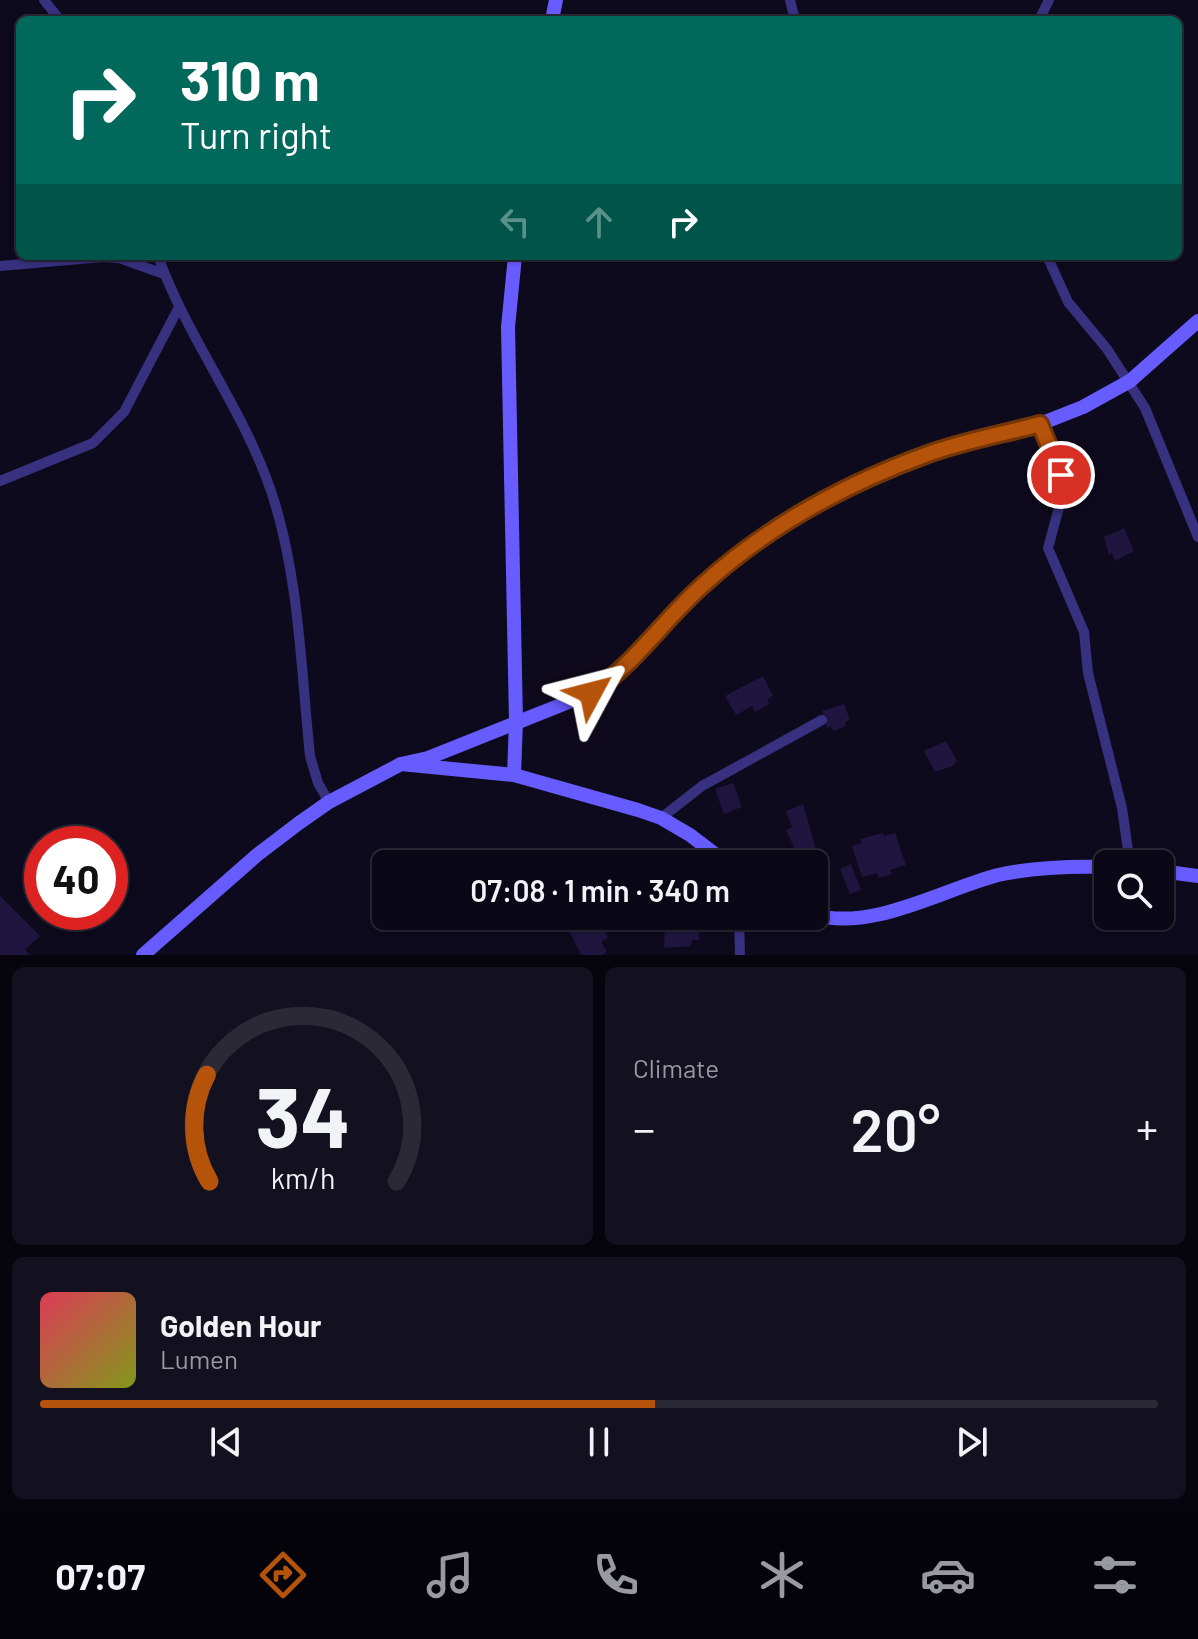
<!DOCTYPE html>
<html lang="en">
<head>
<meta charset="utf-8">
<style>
  body { margin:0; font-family:Barlow,sans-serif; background:#13111f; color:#f1f3f6; height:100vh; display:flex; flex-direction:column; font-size:30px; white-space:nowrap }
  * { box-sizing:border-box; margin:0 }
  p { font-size:26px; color:#999aa1 }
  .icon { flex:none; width:44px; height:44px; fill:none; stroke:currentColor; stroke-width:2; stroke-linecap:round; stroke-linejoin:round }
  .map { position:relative; height:955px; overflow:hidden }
  .sheet { display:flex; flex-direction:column; gap:12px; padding:12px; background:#06040c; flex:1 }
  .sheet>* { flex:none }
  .top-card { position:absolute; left:16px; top:16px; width:1166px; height:244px; border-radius:12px; box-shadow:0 2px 6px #0004,0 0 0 2px #2a2935; background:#00695c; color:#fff; overflow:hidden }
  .tools { position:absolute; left:1094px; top:850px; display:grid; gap:16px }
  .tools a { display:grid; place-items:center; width:80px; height:80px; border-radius:12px; background:#0a0816; box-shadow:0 2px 6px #0004,0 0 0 2px #2a2935; font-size:40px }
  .speed { position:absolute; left:24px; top:826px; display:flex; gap:16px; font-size:40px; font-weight:700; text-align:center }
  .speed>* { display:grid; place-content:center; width:104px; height:104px; border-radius:50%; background:#0a0816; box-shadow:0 2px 6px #0004,0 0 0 2px #2a2935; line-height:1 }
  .speed .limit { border:12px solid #d22; background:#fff; color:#111 }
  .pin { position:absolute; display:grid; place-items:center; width:68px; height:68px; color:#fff; margin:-34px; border:4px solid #fff; border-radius:50%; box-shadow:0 2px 8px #0007 }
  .me { position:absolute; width:88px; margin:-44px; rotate:52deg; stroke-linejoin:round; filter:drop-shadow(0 0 6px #0008) }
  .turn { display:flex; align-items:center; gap:28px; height:168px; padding:0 32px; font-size:36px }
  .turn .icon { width:104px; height:104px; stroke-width:2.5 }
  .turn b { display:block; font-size:56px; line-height:68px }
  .lanes { display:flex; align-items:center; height:76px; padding:0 32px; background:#0003; justify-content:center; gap:40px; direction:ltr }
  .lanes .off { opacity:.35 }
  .big { font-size:60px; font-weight:600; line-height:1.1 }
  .sheet .card { flex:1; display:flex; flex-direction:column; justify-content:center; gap:12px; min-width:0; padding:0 28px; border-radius:12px; background:#13111f }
  .sheet .dial { align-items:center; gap:0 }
  .dial svg { height:208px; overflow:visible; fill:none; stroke:#2a2935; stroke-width:7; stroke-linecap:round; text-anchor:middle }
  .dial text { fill:#f1f3f6; stroke:none }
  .song { display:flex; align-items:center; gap:24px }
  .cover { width:96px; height:96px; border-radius:12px; background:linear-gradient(135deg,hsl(350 70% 55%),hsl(70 70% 35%)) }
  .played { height:8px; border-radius:4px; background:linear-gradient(90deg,#b45309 55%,#2a2935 55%) }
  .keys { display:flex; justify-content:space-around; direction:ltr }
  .heat { display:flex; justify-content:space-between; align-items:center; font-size:44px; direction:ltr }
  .sheet .tiles { flex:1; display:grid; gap:12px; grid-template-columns:1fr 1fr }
  .card:last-child { grid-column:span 2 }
  .trip { position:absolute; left:372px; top:850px; width:456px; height:80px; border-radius:12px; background:#0a0816; box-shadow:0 2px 6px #0004,0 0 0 2px #2a2935; font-weight:600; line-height:80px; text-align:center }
  .tab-bar { display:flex; height:128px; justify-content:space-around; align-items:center; background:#040309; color:#999aa1 }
  .tab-bar .icon { width:56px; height:56px }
  .tab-bar .current { color:#b45309 }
  .tab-bar b { font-size:36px; color:#f1f3f6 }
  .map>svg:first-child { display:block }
  .building { fill:#1f153f }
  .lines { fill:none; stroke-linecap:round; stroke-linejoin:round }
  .street { stroke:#37317f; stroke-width:10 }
  .secondary { stroke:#675cff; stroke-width:14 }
  .route-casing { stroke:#753606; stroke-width:20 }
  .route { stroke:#b45309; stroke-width:14 }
</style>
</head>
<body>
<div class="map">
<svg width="1198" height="955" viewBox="0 0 1198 955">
  <rect width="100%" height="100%" fill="#0e0a1d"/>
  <!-- building -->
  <g class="building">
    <polygon points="1124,528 1134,551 1115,561 1112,553 1109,555 1104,537"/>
    <polygon points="763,676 773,696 767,699 770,704 755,712 752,706 736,715 725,696"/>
    <polygon points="844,704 850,720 845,722 846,726 833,731 832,727 827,728 822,711"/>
    <polygon points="946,741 957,761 952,766 935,772 924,751"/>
    <polygon points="733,783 742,807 724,814 715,789"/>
    <polygon points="803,804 824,878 814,882 814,864 786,864 785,861 798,856 786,830 792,827 786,811"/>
    <polygon points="883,833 884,836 895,833 906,865 890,870 892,874 879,878 877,873 862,877 852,846 862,843 860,839"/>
    <polygon points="851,864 861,890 850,894 840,869"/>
    <polygon points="0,896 40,936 25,950 30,955 0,955"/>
    <polygon points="678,916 691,916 691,924 700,924 699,940 692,940 691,946 664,948 665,920 678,919"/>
    <polygon points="589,917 595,928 601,924 608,937 601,942 607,952 602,955 581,955 569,930"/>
  </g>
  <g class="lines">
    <!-- street -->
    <g class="street">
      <polyline points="44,0 60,20"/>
      <polyline points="790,0 795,20"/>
      <polyline points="1039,20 1049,0"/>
      <path d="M158,256C187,338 243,408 271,491C299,574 301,669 310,756L318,783L329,802"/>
      <polyline points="1047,256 1068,302 1107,349 1145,408 1198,537"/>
      <polyline points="0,266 103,257 119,258 164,274"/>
      <polyline points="1040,424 1064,489 1048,548 1084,632 1088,673 1122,808 1130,864"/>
      <polyline points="0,481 93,443 124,412 179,307"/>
      <polyline points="661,818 702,786 822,720"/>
      <polyline points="739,916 740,955"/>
    </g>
    <!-- secondary -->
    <g class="secondary">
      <polyline points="552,20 556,0"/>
      <polyline points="401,764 428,758 591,693 629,663 704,583 785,521 841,489 929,453 1040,424 1083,407 1130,381 1198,321"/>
      <polyline points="514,775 516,721 508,327 515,256"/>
      <polyline points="1160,871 1198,876"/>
      <path d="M814,915C874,931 941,890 998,875C1034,867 1071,866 1108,867"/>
      <polyline points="143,955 257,855 299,823 329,802 401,764 514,775 638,810 661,818 690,835 728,864"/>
    </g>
  </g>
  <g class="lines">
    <!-- route casing -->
    <g class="route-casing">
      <path id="route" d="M591,693C635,664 664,619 704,584C769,525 845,484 928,454C964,441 1003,434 1040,424L1061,475"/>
    </g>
    <!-- route -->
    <use href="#route" class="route"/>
  </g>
</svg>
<div class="tools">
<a><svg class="icon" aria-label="search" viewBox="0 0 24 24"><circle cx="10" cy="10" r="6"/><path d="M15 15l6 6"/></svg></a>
</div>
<div class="speed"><div class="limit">40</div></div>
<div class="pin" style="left:1061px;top:475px;background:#d93025"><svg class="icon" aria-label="arrive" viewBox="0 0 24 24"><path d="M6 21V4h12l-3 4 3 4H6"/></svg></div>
<svg class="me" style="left:591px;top:693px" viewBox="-20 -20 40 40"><path d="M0-17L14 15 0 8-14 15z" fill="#b45309" stroke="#fff" stroke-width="4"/></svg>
<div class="trip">07:08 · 1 min · 340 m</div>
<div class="top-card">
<div class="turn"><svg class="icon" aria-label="right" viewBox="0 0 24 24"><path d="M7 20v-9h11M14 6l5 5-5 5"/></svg><div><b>310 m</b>Turn right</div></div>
<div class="lanes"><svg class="icon off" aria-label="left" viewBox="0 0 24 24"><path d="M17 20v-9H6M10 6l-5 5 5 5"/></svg><svg class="icon off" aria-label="ahead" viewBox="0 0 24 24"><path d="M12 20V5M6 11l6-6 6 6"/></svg><svg class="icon" aria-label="right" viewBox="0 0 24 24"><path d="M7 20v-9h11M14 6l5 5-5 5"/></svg></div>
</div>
</div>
<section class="sheet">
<div class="tiles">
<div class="card dial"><svg viewBox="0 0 100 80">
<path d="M14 69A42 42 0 1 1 86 69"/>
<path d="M14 69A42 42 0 0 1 13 28" stroke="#b45309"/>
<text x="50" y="56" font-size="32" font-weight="700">34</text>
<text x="50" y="72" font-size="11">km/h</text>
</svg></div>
<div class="card"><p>Climate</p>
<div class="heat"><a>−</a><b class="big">20°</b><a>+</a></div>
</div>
<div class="card">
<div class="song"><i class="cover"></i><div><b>Golden Hour</b><p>Lumen</p></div></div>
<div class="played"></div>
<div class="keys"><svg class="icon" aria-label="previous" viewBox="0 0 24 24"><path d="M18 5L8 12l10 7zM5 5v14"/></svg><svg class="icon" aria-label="pause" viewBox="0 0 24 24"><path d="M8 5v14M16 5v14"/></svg><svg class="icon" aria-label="next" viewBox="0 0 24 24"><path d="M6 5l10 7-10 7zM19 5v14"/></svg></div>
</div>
</div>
</section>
<nav class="tab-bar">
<b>07:07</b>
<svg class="icon current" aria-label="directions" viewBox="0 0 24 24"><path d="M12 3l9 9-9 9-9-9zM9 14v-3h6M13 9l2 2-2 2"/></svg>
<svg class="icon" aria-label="music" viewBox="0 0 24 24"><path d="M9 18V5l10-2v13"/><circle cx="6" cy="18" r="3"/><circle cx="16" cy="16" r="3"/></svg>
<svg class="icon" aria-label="phone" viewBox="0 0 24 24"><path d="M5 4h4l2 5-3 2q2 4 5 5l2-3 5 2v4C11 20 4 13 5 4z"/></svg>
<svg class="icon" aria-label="climate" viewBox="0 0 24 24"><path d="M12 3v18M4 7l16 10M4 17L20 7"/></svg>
<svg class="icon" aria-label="car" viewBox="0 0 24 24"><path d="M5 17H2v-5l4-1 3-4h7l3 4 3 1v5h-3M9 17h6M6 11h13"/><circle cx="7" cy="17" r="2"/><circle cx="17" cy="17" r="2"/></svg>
<svg class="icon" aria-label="filters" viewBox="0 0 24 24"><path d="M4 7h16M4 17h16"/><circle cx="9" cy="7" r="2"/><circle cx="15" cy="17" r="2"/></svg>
</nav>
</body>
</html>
